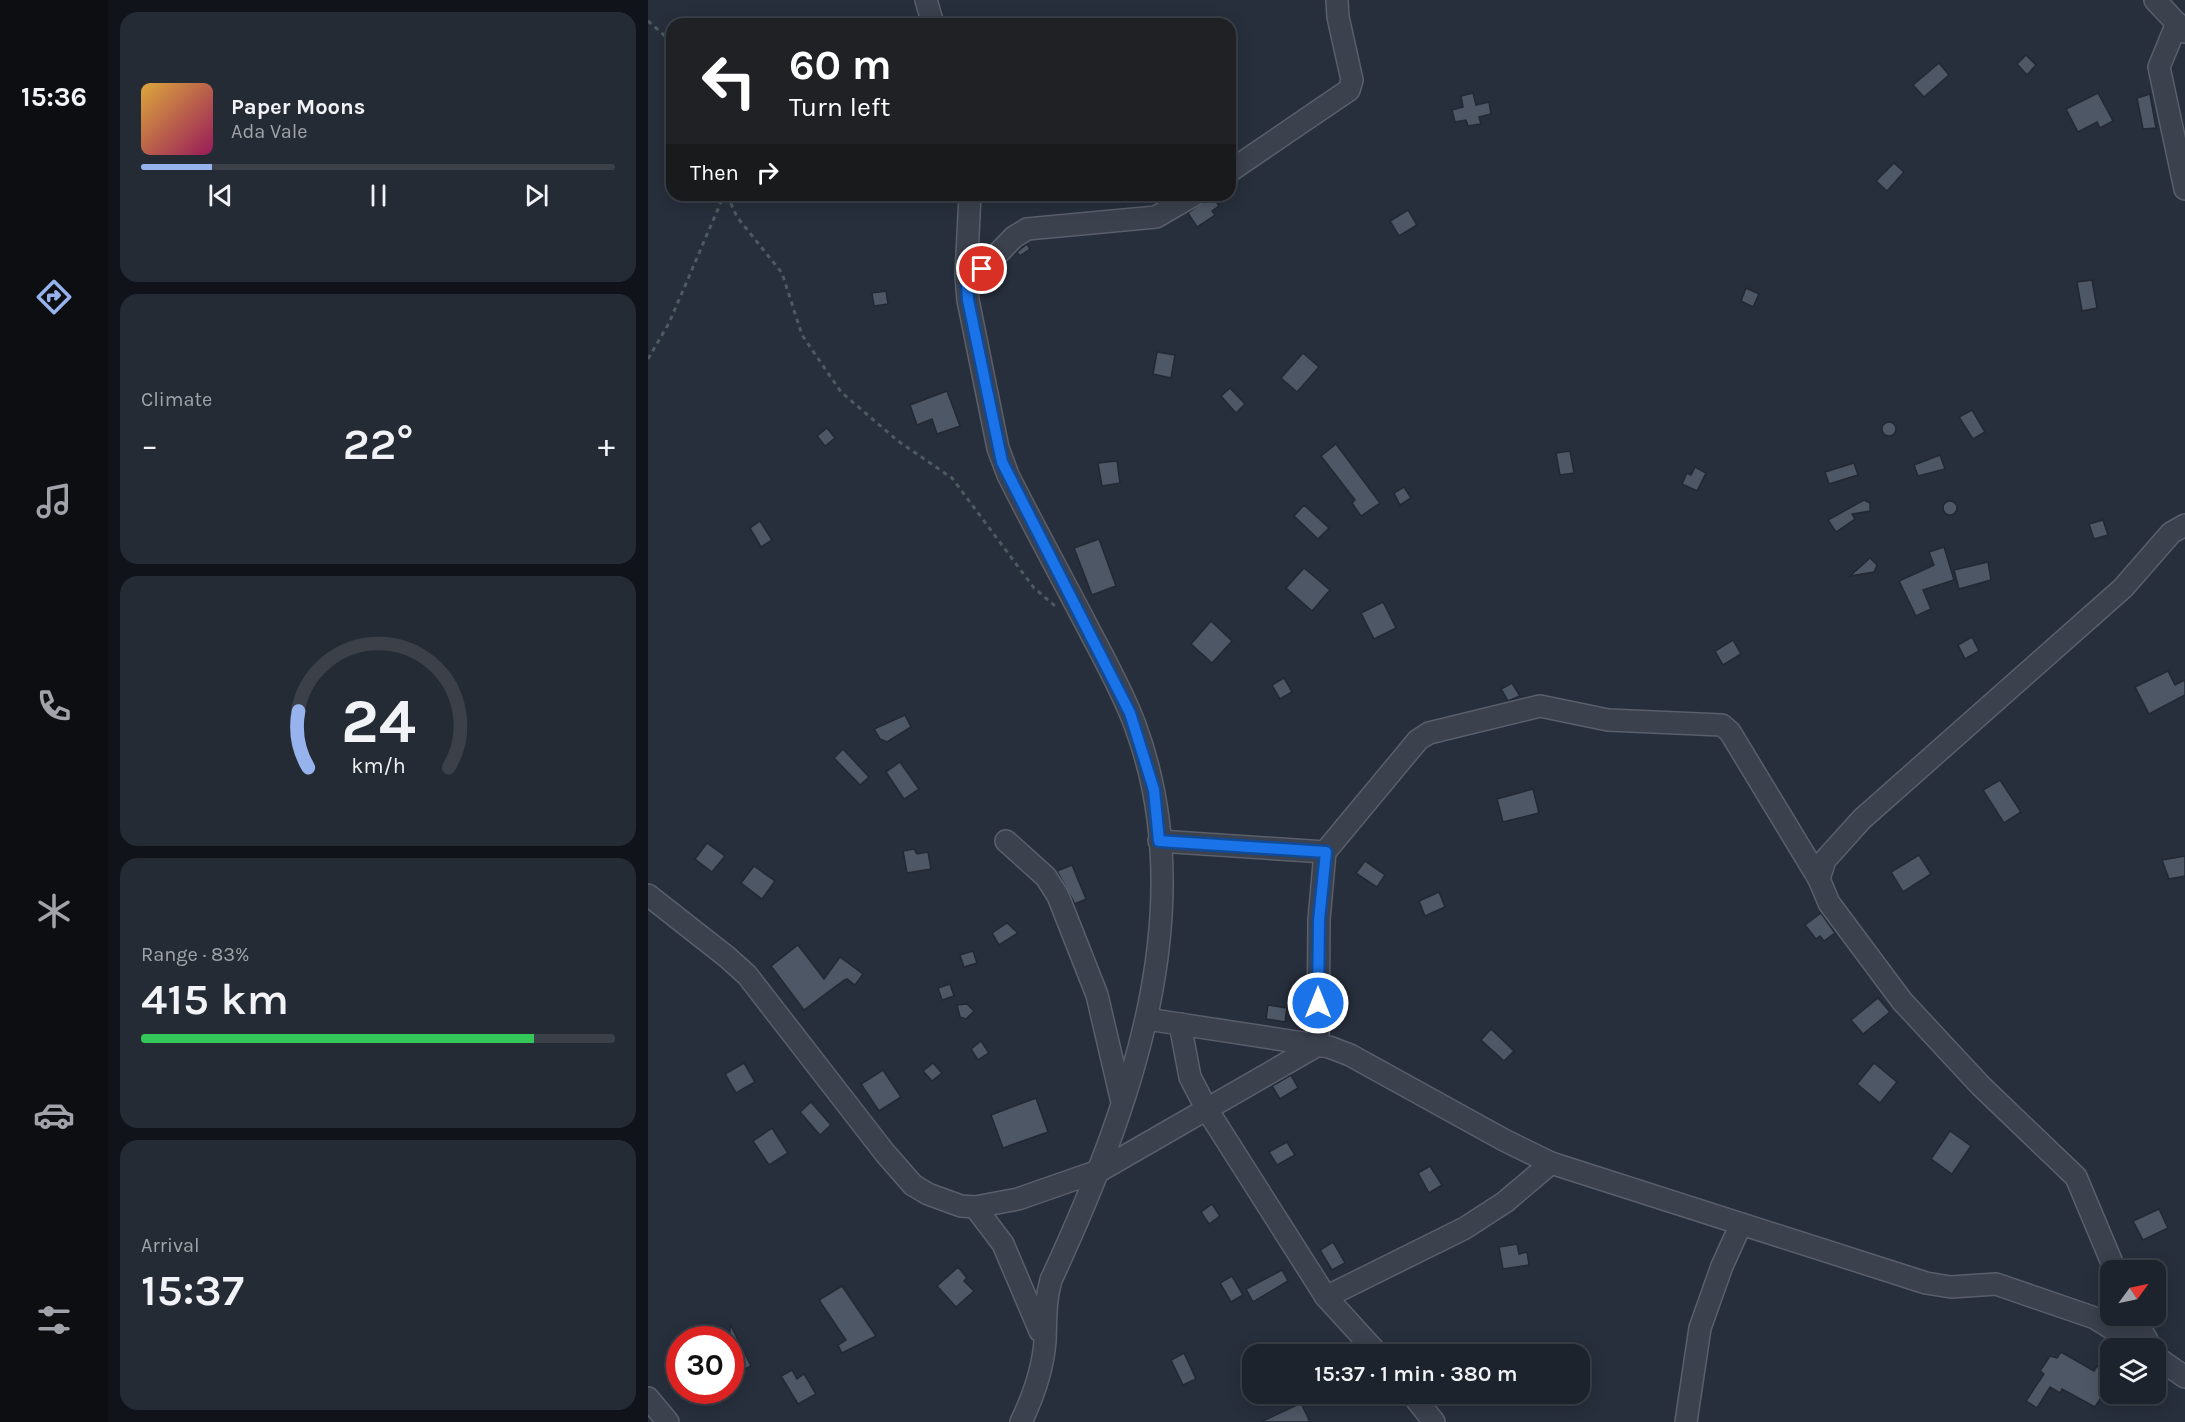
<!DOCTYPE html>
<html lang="en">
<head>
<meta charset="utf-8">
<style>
  body { margin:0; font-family:Karla,sans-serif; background:#252b35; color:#f1f3f6; height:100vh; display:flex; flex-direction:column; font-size:22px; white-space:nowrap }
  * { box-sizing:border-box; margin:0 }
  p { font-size:20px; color:#a0a4aa }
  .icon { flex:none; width:33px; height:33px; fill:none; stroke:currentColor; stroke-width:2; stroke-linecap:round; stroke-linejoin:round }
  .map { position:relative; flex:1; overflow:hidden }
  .panel { display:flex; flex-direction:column; gap:12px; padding:12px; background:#101319; width:540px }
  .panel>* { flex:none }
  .guide { position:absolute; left:18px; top:18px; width:570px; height:183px; border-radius:18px; box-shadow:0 3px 15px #0003,0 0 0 2px #3b4049; background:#202124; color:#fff; overflow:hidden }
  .needle { width:39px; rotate:57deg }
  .controls { position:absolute; left:1452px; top:1260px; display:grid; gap:12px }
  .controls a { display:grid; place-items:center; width:66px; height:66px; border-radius:12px; background:#1d232d; box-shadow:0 3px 15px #0003,0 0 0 2px #3b4049; font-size:30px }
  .speed { position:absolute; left:18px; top:1326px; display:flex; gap:12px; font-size:30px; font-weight:700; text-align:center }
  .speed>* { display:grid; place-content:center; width:78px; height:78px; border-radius:50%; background:#1d232d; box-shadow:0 3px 15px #0003,0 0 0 2px #3b4049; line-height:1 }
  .speed .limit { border:9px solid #d22; background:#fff; color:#111 }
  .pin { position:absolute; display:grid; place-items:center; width:51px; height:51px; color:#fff; margin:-26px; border:3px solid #fff; border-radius:50%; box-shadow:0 2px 6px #0007 }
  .me { position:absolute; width:66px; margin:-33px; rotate:0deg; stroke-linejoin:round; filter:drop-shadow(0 0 4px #0008) }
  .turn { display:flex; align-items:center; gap:21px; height:126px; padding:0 24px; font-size:27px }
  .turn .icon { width:78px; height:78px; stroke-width:2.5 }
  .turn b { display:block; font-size:42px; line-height:51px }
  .then { display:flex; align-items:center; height:57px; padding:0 24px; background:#0003; gap:12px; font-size:22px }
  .big { font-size:45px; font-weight:600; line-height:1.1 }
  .panel .tile { flex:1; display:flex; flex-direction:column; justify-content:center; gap:9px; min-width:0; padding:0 21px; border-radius:18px; background:#252b35 }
  .panel .dial { align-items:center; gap:0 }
  .dial svg { height:156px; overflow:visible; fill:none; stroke:#3b4049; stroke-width:7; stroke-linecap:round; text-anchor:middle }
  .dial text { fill:#f1f3f6; stroke:none }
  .song { display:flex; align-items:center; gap:18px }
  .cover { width:72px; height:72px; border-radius:9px; background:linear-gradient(135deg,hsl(40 70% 55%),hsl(330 70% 35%)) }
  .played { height:6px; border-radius:3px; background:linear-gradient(90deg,#97b3ed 15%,#3b4049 15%) }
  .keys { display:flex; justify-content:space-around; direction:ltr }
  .heat { display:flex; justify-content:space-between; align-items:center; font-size:33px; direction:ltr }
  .charge { height:9px; border-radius:4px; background:linear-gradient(90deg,#34c759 83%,#3b4049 0) }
  .trip { position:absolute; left:594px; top:1344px; width:348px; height:60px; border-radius:18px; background:#1d232d; box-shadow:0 3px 15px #0003,0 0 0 2px #3b4049; font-weight:600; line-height:60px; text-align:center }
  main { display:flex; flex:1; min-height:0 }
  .tab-bar { display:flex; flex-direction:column; width:108px; justify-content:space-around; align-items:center; background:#0c0e12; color:#a0a4aa }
  .tab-bar .icon { width:42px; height:42px }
  .tab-bar .current { color:#97b3ed }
  .tab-bar b { font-size:27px; color:#f1f3f6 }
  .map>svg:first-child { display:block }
  .building { fill:#4e5765; stroke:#222834; stroke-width:1.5 }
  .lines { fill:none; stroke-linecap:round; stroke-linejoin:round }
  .minor-casing { stroke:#595f6b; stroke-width:24 }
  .path { stroke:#4b5b5f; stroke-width:3; stroke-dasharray:4.5 4.5; stroke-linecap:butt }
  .minor { stroke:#3b414d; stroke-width:21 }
  .route-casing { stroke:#114b97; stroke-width:15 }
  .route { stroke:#1a73e8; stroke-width:10 }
</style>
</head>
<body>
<main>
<nav class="tab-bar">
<b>15:36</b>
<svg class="icon current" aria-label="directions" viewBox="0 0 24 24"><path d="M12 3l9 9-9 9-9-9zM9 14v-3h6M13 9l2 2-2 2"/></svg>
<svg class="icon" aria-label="music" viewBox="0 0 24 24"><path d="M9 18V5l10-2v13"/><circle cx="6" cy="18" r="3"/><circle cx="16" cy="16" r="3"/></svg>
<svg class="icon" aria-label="phone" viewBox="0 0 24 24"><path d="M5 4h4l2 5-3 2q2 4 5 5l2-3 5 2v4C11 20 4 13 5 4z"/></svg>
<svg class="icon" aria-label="climate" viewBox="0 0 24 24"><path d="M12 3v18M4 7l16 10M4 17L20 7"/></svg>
<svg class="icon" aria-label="car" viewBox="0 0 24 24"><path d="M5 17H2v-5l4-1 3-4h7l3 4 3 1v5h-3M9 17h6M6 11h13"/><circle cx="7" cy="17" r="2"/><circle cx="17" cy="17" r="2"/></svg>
<svg class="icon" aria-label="filters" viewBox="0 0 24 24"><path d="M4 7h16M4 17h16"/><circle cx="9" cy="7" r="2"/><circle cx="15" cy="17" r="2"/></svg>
</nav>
<section class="panel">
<div class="tile">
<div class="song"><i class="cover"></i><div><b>Paper Moons</b><p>Ada Vale</p></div></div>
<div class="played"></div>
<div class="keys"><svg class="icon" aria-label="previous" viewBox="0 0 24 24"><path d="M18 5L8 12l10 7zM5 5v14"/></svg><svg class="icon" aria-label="pause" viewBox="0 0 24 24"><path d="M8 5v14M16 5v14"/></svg><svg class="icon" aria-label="next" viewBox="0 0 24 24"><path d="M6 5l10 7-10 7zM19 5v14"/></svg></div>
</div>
<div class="tile"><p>Climate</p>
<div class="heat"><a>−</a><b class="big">22°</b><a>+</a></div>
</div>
<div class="tile dial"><svg viewBox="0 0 100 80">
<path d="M14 69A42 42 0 1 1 86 69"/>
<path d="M14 69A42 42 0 0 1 9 40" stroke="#97b3ed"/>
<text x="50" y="56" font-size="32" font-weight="700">24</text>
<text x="50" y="72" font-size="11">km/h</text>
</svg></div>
<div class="tile"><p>Range · 83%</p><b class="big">415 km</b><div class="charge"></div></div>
<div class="tile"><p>Arrival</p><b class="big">15:37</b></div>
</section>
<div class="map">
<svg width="1537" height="1422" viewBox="0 0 1537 1422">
  <rect width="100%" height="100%" fill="#272f3c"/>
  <!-- building -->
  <g class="building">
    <polygon points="1378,55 1388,65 1379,75 1369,64"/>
    <polygon points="1291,63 1301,75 1276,97 1265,85"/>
    <polygon points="825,93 828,105 841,102 843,114 831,117 833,124 820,126 818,120 807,122 804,110 815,107 813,96"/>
    <polygon points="1450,93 1465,121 1452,128 1449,122 1430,132 1418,109"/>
    <polygon points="1502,94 1508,128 1495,129 1489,98"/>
    <polygon points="1246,163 1256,172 1239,191 1228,181"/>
    <polygon points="564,195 571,206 564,211 567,215 549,227 540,213"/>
    <polygon points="760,210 769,225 751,236 742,221"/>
    <polygon points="379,244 382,249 372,256 369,252"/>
    <polygon points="1444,280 1449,308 1434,311 1429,282"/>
    <polygon points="1098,288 1111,294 1105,307 1093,301"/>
    <polygon points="238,291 240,304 226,306 224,293"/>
    <polygon points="509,352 527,355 523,378 505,374"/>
    <polygon points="655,353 671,367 649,392 633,378"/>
    <polygon points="582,388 597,404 588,413 573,396"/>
    <polygon points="299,391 312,426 289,434 284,419 269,425 262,405"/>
    <polygon points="1324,410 1337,432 1325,439 1311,417"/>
    <circle cx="1241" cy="429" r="7"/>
    <polygon points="179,428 187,438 177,446 169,436"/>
    <polygon points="688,444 732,503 713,516 704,503 707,500 673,456"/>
    <polygon points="922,451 926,473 912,475 908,453"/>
    <polygon points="1292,455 1297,469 1270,476 1266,465"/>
    <polygon points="469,461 472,483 454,486 450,463"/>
    <polygon points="1206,463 1210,475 1181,484 1177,472"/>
    <polygon points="1047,467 1058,473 1049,491 1034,484 1039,473 1043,475"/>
    <polygon points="756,487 763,498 752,505 746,493"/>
    <polygon points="1216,500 1222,503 1222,511 1204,514 1207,519 1188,532 1180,520"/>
    <circle cx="1302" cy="508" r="7"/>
    <polygon points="656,505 681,528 670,539 646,516"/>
    <polygon points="1455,520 1460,535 1446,539 1441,524"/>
    <polygon points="112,521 124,540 113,547 102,528"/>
    <polygon points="451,539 468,586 444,595 426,548"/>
    <polygon points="1296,547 1306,580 1275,590 1283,609 1268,616 1251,581 1286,565 1281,552"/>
    <polygon points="1222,558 1229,565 1226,572 1202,576"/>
    <polygon points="1340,562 1343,580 1311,589 1306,570"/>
    <polygon points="656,568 682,590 664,611 638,588"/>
    <polygon points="735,602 748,628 726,639 713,613"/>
    <polygon points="563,621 584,641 564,663 543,644"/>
    <polygon points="1324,637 1331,651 1317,659 1310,645"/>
    <polygon points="1085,640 1093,654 1075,665 1067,651"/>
    <polygon points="1520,671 1527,685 1537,680 1537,695 1501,714 1487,687"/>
    <polygon points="636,678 644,692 632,699 624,685"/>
    <polygon points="864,683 872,696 860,701 853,689"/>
    <polygon points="257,715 263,727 239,742 232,739 226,729"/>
    <polygon points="195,749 221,777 212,785 186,758"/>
    <polygon points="252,762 271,789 256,799 238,772"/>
    <polygon points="1352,780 1373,812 1356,823 1335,790"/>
    <polygon points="885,789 891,813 855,822 849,799"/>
    <polygon points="59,843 77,856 64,872 47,859"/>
    <polygon points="266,849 269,854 280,852 283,869 259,873 255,851"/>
    <polygon points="1271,855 1283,874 1255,892 1243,872"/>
    <polygon points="1537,856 1537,876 1521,879 1514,860"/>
    <polygon points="717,861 737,875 729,887 708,873"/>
    <polygon points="424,865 438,899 427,904 409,871"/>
    <polygon points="106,866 127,881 114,899 93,883"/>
    <polygon points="791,892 797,907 777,916 771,901"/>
    <polygon points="1173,913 1187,933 1176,941 1172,936 1168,939 1157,925"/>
    <polygon points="359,923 370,933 351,945 344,933"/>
    <polygon points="150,945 176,979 192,957 215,974 207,985 199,979 195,981 156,1010 123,966"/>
    <polygon points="325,951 329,963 316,967 312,955"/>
    <polygon points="302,984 306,996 294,1000 290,988"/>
    <polygon points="1230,998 1242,1012 1215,1034 1203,1020"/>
    <polygon points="319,1004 326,1011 318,1019 312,1017 309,1005"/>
    <polygon points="620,1005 639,1008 637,1022 618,1019"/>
    <polygon points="843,1029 866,1051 856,1061 833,1040"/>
    <polygon points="333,1041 341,1053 330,1060 323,1049"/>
    <polygon points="96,1063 107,1082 88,1093 77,1074"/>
    <polygon points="285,1063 294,1073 284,1081 275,1071"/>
    <polygon points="1226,1063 1249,1082 1232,1103 1209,1084"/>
    <polygon points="235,1070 253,1097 231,1111 213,1084"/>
    <polygon points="643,1075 650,1088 632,1099 624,1086"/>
    <polygon points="388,1098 400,1132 355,1148 343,1115"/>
    <polygon points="163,1102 183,1125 172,1135 152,1112"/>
    <polygon points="124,1128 140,1153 121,1165 105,1141"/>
    <polygon points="1302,1131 1323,1146 1304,1174 1283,1159"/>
    <polygon points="639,1142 647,1155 629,1165 621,1152"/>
    <polygon points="782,1166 794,1185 781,1193 770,1173"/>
    <polygon points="564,1204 572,1216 561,1224 553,1212"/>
    <polygon points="1511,1209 1520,1228 1495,1240 1485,1221"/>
    <polygon points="685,1242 697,1263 684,1270 672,1250"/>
    <polygon points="869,1244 871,1254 879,1252 881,1265 855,1269 851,1247"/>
    <polygon points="310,1267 319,1278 316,1281 326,1291 308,1307 289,1286"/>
    <polygon points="634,1270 640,1281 605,1302 598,1289"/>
    <polygon points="584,1276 595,1295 583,1302 572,1283"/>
    <polygon points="194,1286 228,1336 194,1353 190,1345 198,1340 171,1300"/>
    <polygon points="82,1324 103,1366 90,1372 82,1356"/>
    <polygon points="1413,1352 1446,1371 1449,1366 1462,1374 1462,1384 1447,1407 1414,1389 1412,1393 1402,1387 1389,1408 1378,1401 1396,1374 1392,1371 1402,1356 1409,1358"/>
    <polygon points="536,1353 548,1379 535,1385 523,1360"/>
    <polygon points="144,1370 149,1379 156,1374 168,1394 150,1404 133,1376"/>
    <polygon points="653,1403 662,1422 613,1422"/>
  </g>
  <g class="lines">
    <!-- minor casing -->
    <g class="minor-casing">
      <g id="minor">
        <polyline points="278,0 285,24"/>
        <polyline points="1507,0 1537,32"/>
        <polyline points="1529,23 1511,67 1537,189"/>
        <polyline points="582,171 701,90 704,80 690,17 689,0"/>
        <path d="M322,195L318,275L320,300L350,448L360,475C385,525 412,574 438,624C455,657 474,690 487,725C556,911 481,1111 403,1280C397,1301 398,1319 397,1341C395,1369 385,1397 373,1422"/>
        <polyline points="319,285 366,237 379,229 508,217 546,195"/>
        <polyline points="358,841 398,877 410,896 449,995 473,1098"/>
        <polyline points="511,841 677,852 770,740 781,733 892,706 960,720 1074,725 1082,732 1171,879"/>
        <polyline points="0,895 79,957 99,975 237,1153 265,1185 280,1194 313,1206 327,1207 370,1199 453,1170 670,1045"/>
        <polyline points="499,1019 681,1047 702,1055 856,1140 903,1163 1278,1283 1303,1287 1348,1284 1447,1318 1495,1348"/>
        <polyline points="532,1024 542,1077 558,1108 678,1297 730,1354"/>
        <polyline points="670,1045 671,920 677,852"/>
        <polyline points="327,1207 355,1244 392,1331"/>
        <polyline points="1467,1270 1428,1177 1333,1086 1254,1001 1181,903 1171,879 1177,860 1214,819 1475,588 1523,533 1537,525"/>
        <polyline points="678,1297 817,1228 857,1202 903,1163"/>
        <polyline points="1486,1316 1503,1348"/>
        <polyline points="1508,1357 1537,1377"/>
        <polyline points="764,1394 786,1422"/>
        <polyline points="0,1398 20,1422"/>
        <polyline points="1038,1422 1052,1328 1074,1266 1093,1224"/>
      </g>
    </g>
    <!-- path -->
    <g class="path">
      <polyline points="0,21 24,42"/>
      <polyline points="79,195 89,217 134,273 154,335 193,392 250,441 304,478 386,588 407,606"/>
      <polyline points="477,195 484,202"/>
      <polyline points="0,359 21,323 76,195"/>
    </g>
    <!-- minor -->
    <use href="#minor" class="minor"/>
  </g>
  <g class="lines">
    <!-- route casing -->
    <g class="route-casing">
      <polyline id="route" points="334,269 319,285 320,300 354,462 482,713 506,790 511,841 678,852 671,920 670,1003"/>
    </g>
    <!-- route -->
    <use href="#route" class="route"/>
  </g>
</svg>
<div class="controls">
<a><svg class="needle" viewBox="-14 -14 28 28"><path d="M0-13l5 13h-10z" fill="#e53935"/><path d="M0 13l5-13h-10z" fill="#a0a4aa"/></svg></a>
<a><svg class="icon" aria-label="layers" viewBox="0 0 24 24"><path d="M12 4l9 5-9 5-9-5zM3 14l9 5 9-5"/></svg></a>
</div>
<div class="speed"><div class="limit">30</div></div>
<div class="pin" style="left:334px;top:269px;background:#d93025"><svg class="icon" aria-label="arrive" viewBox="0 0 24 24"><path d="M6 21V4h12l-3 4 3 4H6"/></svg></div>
<svg class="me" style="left:670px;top:1003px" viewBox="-20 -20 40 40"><circle r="17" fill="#1a73e8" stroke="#fff" stroke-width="3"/><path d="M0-11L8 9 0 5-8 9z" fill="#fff"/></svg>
<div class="trip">15:37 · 1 min · 380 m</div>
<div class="guide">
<div class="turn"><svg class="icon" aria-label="left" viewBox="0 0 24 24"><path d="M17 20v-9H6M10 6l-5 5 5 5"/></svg><div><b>60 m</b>Turn left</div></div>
<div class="then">Then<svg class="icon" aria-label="right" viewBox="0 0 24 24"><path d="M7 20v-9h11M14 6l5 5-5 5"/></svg></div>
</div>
</div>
</main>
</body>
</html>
